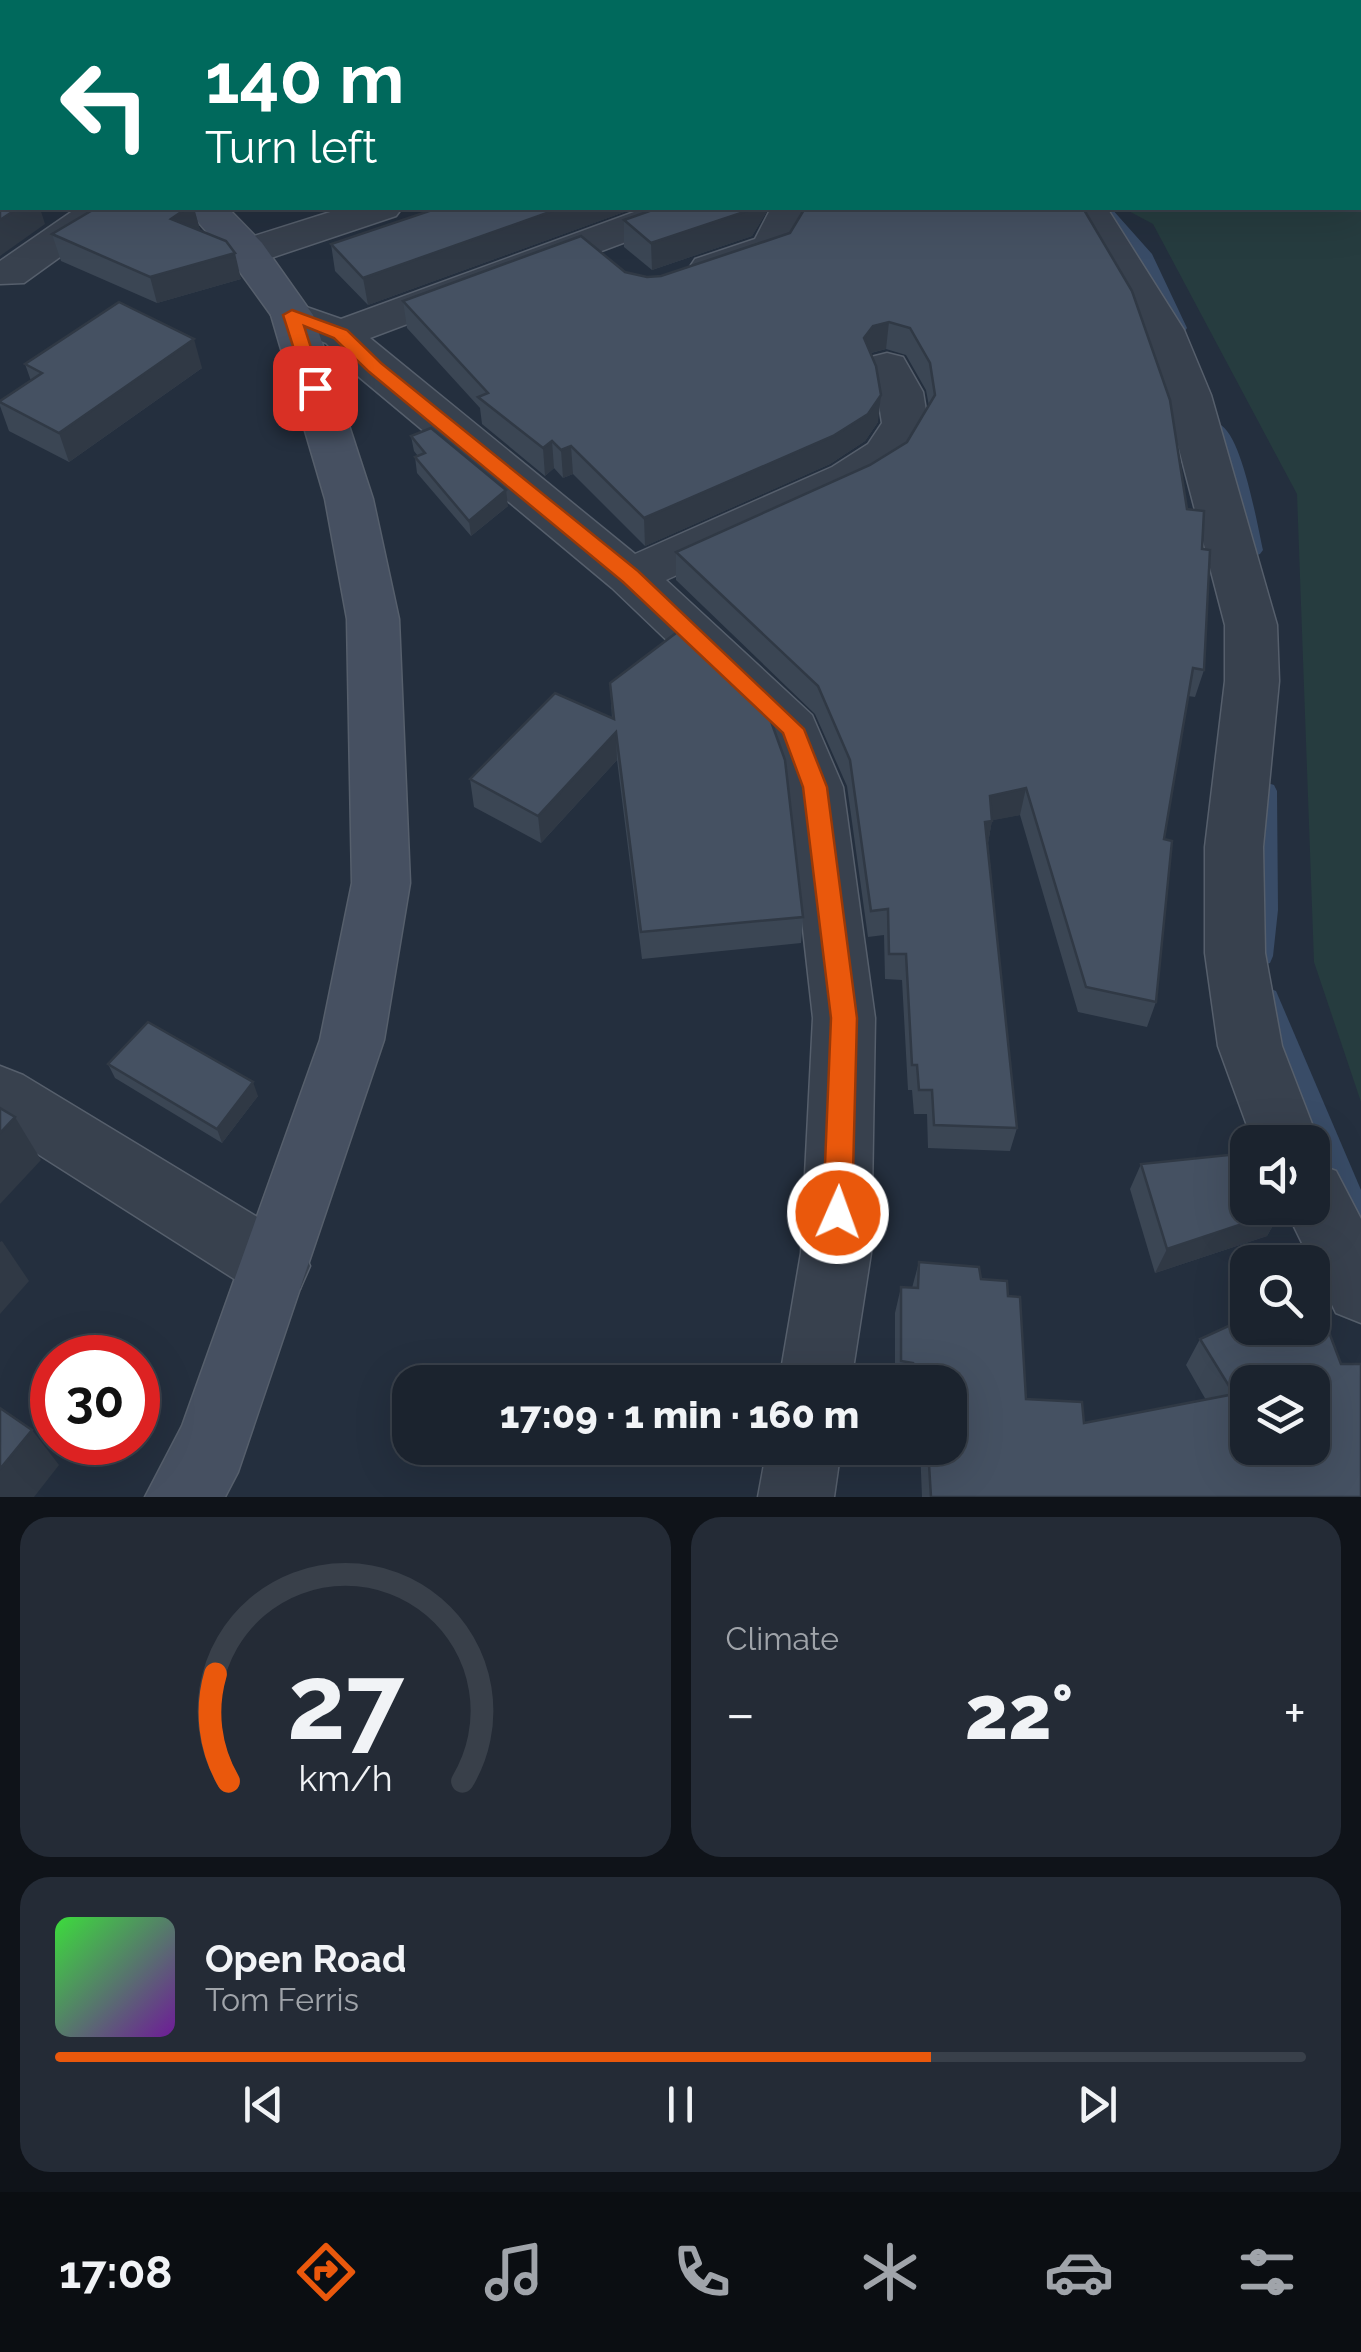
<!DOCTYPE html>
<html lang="en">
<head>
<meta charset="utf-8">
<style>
  body { margin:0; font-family:Raleway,sans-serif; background:#242b36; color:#f1f3f6; height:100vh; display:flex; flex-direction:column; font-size:38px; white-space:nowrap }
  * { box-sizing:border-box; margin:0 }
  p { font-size:32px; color:#a0a4aa }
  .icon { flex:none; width:55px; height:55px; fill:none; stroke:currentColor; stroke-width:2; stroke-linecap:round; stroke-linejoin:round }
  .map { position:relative; height:1497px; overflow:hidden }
  .details { display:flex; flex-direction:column; gap:20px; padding:20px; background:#0f1319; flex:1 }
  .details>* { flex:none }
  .guide { position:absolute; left:0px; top:0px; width:1362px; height:210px; box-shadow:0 10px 40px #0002,0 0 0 2px #39404a; background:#00695c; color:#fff; overflow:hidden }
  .buttons { position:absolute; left:1230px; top:1125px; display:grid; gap:20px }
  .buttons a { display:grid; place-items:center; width:100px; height:100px; border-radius:20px; background:#1b232e; box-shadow:0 10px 40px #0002,0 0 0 2px #39404a; font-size:50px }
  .speed { position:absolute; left:30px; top:1335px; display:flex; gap:20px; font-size:50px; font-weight:700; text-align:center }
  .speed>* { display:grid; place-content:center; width:130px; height:130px; border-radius:50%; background:#1b232e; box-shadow:0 10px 40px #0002,0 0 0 2px #39404a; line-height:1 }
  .speed .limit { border:15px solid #d22; background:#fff; color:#111 }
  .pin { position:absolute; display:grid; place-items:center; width:85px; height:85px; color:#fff; margin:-42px; border-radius:20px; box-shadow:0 5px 15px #0006 }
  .me { position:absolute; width:110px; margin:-55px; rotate:2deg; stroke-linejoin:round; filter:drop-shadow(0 0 8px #0008) }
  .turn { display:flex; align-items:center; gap:35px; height:210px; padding:0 40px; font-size:45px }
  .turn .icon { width:130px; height:130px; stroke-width:2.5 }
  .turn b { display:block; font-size:70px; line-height:85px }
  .big { font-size:75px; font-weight:800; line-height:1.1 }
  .details .card { flex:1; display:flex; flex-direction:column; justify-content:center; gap:15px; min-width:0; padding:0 35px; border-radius:30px; background:#242b36 }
  .details .dial { align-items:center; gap:0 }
  .dial svg { height:260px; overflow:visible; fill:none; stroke:#39404a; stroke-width:7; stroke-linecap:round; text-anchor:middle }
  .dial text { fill:#f1f3f6; stroke:none }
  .song { display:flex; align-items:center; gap:30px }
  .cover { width:120px; height:120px; border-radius:15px; background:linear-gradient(135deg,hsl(120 70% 55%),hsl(280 70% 35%)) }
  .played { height:10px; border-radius:5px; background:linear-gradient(90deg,#ea580c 70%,#39404a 70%) }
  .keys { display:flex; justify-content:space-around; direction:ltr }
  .heat { display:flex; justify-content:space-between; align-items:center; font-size:55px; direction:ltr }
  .details .tiles { flex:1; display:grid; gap:20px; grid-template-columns:1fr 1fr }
  .card:last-child { grid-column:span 2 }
  .trip { position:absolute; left:392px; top:1365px; width:575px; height:100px; border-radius:30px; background:#1b232e; box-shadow:0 10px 40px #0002,0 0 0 2px #39404a; font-weight:800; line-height:100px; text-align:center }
  .tabs { display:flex; height:160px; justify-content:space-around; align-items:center; background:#0b0e12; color:#a0a4aa }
  .tabs .icon { width:70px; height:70px }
  .tabs .current { color:#ea580c }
  .tabs b { font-size:45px; color:#f1f3f6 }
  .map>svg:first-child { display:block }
  .green { fill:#263c3f }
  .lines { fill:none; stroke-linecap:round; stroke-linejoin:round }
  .stream { fill:#394c67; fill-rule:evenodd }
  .street-casing { stroke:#565f6c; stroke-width:3 }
  .secondary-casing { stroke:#565f6c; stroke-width:3 }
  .street { fill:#38414e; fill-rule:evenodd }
  .secondary { fill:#465061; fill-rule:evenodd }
  .wall { fill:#3b4654 }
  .shaded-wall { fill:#303945 }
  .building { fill:#455162; stroke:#303945; stroke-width:2.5; fill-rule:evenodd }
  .route { fill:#ea580c; stroke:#983908; stroke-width:2.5 }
</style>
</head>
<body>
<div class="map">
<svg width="1361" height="1497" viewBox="0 0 1361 1497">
  <rect width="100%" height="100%" fill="#242f3e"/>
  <!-- green -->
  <polygon class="green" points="639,0 1361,0 1361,1102 1314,962 1297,494 1153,224 1123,208 1360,208 1360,2"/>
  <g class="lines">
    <!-- stream -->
    <g class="stream">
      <polygon points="706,0 722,0 723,2 708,2"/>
      <polygon points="1097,208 1111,208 1152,254 1187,328 1185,331 1173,331 1137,255"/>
      <path d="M1219,424C1242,434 1257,524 1263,550L1260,554L1254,556L1245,550L1228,475L1211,429Z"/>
      <polygon points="1267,783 1274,785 1277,791 1278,910 1273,956 1270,963 1262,965 1254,963 1251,956 1256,910 1257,791 1260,785"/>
      <polygon points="1268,988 1276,991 1279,998 1361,1190 1361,1231 1352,1227 1257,998 1260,991"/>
    </g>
    <!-- street casing -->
    <g class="street-casing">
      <g id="street">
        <polygon points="654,0 693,0 694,2 656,2"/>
        <polygon points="2,153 2,178 0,179 0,154"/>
        <polygon points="77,208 123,208 117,216 24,283 0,284 0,261"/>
        <polygon points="343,208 402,208 396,216 262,261 247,264 232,261 226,252 232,243"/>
        <polygon points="645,208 701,208 695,216 370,338 635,554 832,467 868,444 882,423 877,392 865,367 871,357 887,353 903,357 923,392 928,423 902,466 866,489 666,580 812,715 843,787 875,1018 871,1253 851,1382 779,1382 801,1253 813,1018 787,787 770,739 612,588 359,377 326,343 277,324 271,315 277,306 292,302 341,319"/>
        <polygon points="771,208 815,208 787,256 710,280 695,277 689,268 695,259 755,239"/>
        <polygon points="1067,208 1107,208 1184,330 1211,395 1277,625 1279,681 1263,847 1265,953 1282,1046 1319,1142 1312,1156 1312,1142 1253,1142 1218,1046 1205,953 1205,847 1225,681 1225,625 1165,395 1140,330"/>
        <polygon points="0,1066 23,1075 300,1243 310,1266 300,1289 275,1299 250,1289 0,1130"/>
        <polygon points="1312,1162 1336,1171 1361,1219 1361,1323 1336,1313 1285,1208 1312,1208"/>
        <polygon points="767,1448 841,1448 834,1497 758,1497"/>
      </g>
    </g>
    <!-- secondary casing -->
    <g class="secondary-casing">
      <g id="secondary">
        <polygon points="0,0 25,0 26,2 2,2 2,11"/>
        <polygon points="186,208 228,208 262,243 313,315 373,499 399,619 410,883 384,1040 238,1472 225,1497 145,1497 182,1426 320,1040 352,883 347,619 325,499 271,315 232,261"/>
      </g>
    </g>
    <!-- street -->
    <use href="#street" class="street"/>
    <!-- secondary -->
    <use href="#secondary" class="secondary"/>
  </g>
  <!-- wall -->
  <g class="wall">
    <polygon points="81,0 325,0 328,2 340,2 84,2"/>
    <polygon points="96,208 194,208 200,230 241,279 157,303 61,261 52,234"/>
    <polygon points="425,208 635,208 368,305 335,271 331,244 428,211"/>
    <polygon points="658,208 769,208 752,236 652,270 624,247 624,220"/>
    <polygon points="790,233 1187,509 1202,549 1204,670 1195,697 1188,696 1164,839 1156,1002 1147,1027 1078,1012 1020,815 992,820 988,843 1017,1128 1010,1151 928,1148 927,1114 914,1114 912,1090 908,1090 902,980 885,979 884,935 868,937 847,786 815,714 676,580 676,552 870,465 907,442 929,406 926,390 906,355 886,349 871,353 878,422 865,441 830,464 645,546 573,474 563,478 554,468 545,476 482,424 480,408 407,328 403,301 625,272 647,277 661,276"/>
    <polygon points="25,364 202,368 69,462 9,431 0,406 0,401 31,381"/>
    <polygon points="411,436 508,506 471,536 417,473 415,457 418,456 414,451"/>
    <polygon points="610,683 803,917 801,943 642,959 617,760 541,843 474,807 470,779 612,718"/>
    <polygon points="108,1064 258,1096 222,1143 115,1078"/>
    <polygon points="1141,1164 1281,1211 1267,1236 1155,1273 1130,1189"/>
    <polygon points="919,1262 981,1279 1008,1296 1026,1399 1084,1423 1206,1400 1186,1365 1200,1339 1361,1497 922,1497 920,1448 950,1448 950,1382 895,1382 895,1313 901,1287 912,1288"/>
  </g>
  <!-- shaded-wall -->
  <g class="shaded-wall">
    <polygon points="2,120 2,149 0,151 0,121"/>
    <polygon points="18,208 40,208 45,224 0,256 0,220"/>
    <polygon points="187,208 194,208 200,230 171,219"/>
    <polygon points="561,208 635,208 368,305 363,278"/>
    <polygon points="754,208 769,208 752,236 652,270 651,243"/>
    <polygon points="235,253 241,279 157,303 150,277"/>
    <polygon points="889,322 886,349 870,353 864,338 873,326"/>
    <polygon points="194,339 202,368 69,462 59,433"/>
    <polygon points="881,395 878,422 865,441 830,464 645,546 644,518"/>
    <polygon points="552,441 554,468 545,476 543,448"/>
    <polygon points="571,446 573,474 563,478 561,450"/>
    <polygon points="506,490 508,506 471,536 469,521"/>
    <polygon points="616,732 617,760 541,843 538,816"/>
    <polygon points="1026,788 1020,815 984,822 990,796"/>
    <polygon points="992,821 987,848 985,822"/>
    <polygon points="253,1082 258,1096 222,1143 217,1129"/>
    <polygon points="15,1117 41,1160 0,1204 0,1133"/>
    <polygon points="1281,1211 1267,1236 1155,1273 1167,1249"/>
    <polygon points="2,1241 29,1281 0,1314 0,1242"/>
    <polygon points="32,1430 59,1465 34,1497 0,1497 0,1469"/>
  </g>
  <!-- building -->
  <g class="building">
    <polygon points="103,0 325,0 328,2 337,0 340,2 106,2"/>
    <polygon points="507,0 561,0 565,2 500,2"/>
    <polygon points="0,205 2,205 2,208 18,208 0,220"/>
    <polygon points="96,208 187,208 171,219 226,241 235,253 150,277 52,234"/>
    <polygon points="438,208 561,208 363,278 331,244"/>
    <polygon points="658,208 754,208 753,209 651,243 624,220"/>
    <polygon points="805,208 1083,208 1132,291 1170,400 1187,509 1204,511 1202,549 1210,550 1204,670 1193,668 1164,839 1172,841 1156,1002 1086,987 1026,788 990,796 992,821 985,822 1017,1128 934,1125 932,1090 919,1090 917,1065 912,1065 906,954 889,954 888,909 871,911 850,760 818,686 676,552 870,465 907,442 935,395 930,363 910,328 889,322 873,326 864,338 876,366 881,395 868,414 833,436 644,518 571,446 561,450 552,441 543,448 478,397 488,393 403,301 581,236 625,272 647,277 661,276 790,233"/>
    <polygon points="119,302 194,339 59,433 0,402 0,401 42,373 25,364"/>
    <polygon points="431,428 506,490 469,521 415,457 425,453 411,436"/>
    <polygon points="680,630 768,713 785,760 803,917 641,932 616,732 538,816 470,779 555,693 614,719 610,683"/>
    <polygon points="148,1022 253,1082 217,1129 108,1064"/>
    <polygon points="0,1108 15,1117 0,1133"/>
    <polygon points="1248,1153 1248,1208 1280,1208 1281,1211 1167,1249 1141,1164"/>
    <path d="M919,1262L979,1267L981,1279L1007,1281L1008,1296L1020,1297L1026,1399L1082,1402L1084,1423L1234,1394L1200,1339L1248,1317V1328H1312V1287L1341,1364H1361V1497H931L928,1448H950V1382H913V1363L901,1361V1287L918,1288ZM1248,1382H1312V1448H1248Z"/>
    <polygon points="0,1408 32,1430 0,1469"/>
  </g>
  <!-- route -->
  <polygon class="route" points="292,310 347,330 381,363 638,571 804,729 827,787 857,1018 852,1213 847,1223 838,1226 828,1223 823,1213 831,1018 803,787 783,733 623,582 368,371 334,338 304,326 324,388 315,394 308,393 283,315"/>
</svg>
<div class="buttons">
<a><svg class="icon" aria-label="sound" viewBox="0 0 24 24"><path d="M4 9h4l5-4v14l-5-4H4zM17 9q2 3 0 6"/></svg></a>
<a><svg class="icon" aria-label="search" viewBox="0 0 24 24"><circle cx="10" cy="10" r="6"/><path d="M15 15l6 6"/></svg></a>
<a><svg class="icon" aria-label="layers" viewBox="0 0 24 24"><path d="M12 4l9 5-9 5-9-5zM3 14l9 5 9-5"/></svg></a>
</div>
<div class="speed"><div class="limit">30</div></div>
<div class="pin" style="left:315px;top:388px;background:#d93025"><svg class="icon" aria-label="arrive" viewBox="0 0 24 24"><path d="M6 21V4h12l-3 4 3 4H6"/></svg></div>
<svg class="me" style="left:838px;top:1213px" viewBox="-20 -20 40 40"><circle r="17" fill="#ea580c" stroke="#fff" stroke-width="3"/><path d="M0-11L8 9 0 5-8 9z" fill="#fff"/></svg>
<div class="trip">17:09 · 1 min · 160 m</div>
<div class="guide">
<div class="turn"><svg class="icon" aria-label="left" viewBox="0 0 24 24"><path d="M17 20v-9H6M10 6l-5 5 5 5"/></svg><div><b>140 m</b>Turn left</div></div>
</div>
</div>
<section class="details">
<div class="tiles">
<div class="card dial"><svg viewBox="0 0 100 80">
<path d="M14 69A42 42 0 1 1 86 69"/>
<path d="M14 69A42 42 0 0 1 10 36" stroke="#ea580c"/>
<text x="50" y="56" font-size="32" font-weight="700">27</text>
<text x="50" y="72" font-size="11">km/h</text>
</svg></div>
<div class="card"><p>Climate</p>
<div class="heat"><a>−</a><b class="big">22°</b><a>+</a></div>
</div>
<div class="card">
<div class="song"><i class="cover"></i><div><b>Open Road</b><p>Tom Ferris</p></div></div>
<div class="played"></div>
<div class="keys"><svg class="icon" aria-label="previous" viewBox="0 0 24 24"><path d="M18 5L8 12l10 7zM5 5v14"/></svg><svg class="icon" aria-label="pause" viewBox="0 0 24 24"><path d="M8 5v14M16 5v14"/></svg><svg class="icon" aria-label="next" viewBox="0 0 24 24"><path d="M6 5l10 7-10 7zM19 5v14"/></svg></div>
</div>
</div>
</section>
<nav class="tabs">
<b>17:08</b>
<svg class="icon current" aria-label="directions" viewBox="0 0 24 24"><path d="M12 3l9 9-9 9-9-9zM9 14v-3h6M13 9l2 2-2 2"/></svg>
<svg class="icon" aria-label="music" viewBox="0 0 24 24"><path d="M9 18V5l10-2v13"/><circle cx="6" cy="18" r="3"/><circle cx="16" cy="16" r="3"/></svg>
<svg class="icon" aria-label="phone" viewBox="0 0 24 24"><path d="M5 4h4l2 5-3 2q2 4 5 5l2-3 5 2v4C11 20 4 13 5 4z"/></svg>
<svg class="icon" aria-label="climate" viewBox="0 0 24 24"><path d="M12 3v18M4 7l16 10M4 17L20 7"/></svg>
<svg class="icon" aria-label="car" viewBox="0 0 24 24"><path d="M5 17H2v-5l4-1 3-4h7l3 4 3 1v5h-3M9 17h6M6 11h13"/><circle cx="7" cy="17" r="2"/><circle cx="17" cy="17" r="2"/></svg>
<svg class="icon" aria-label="filters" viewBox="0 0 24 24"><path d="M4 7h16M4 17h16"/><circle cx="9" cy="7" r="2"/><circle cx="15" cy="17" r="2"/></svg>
</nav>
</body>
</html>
